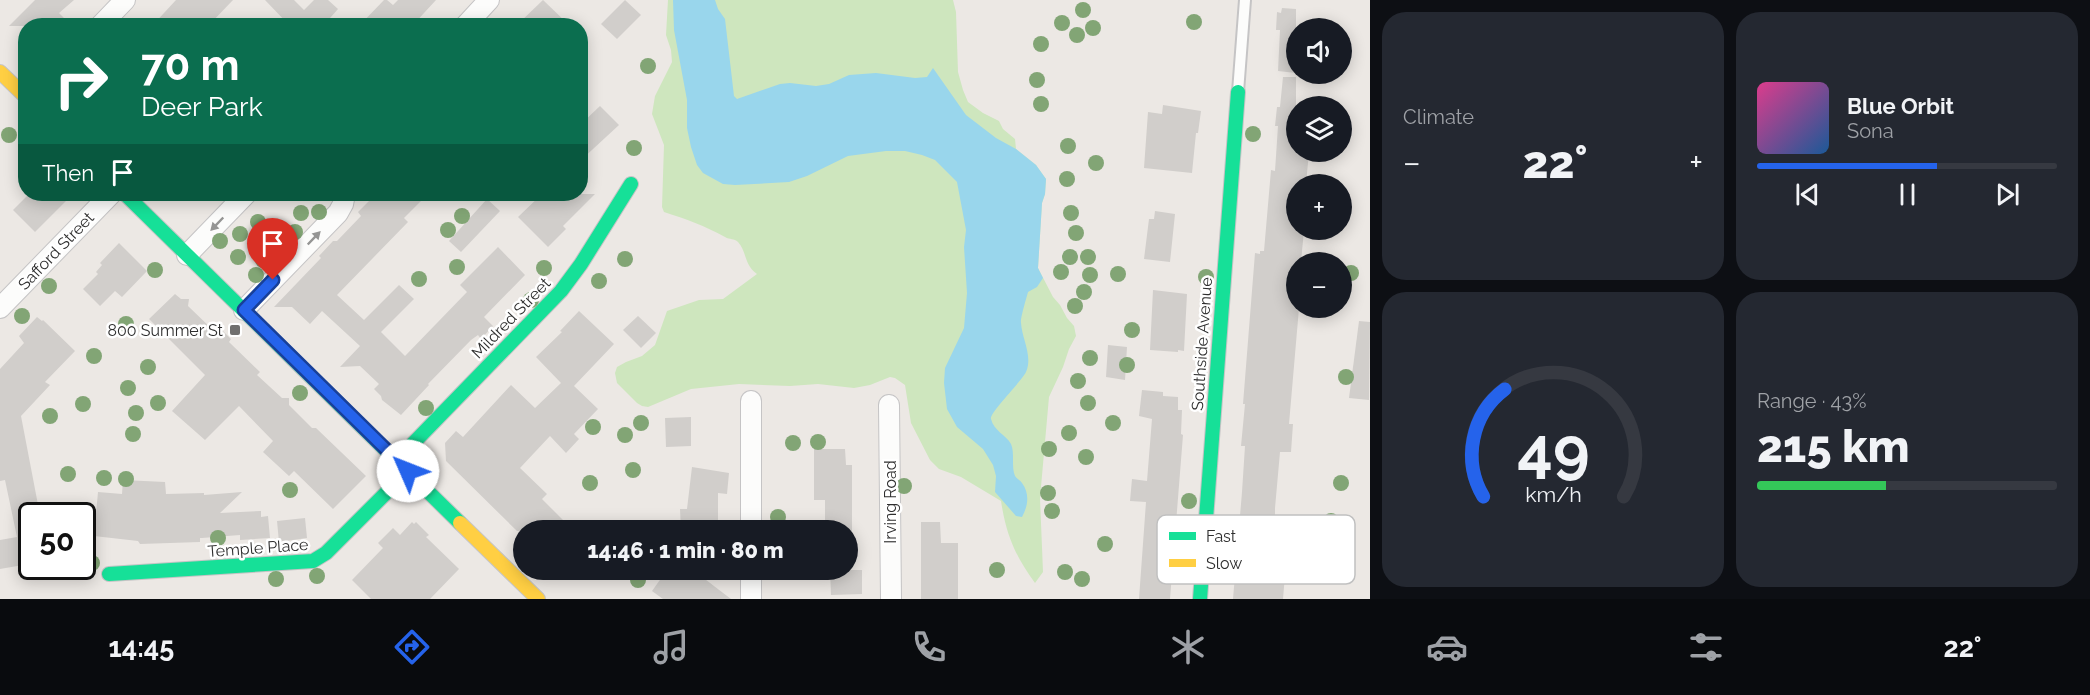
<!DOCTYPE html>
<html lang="en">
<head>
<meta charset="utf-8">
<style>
  body { margin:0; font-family:Raleway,sans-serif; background:#242831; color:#f1f3f6; height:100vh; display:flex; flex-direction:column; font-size:22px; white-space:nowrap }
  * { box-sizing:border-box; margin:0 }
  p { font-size:20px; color:#9ea1a6 }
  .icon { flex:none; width:33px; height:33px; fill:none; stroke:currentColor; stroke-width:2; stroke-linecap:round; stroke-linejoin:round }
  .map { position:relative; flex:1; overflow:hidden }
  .details { display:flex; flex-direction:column; gap:12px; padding:12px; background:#0d0f14; width:720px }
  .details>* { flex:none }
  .top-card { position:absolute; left:18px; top:18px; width:570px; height:183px; border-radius:24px; box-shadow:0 3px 15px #0003; background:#0b6e4f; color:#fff; overflow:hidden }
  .controls { position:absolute; left:1286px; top:18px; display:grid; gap:12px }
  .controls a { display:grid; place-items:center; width:66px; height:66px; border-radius:50%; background:#171b24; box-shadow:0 3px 15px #0003; font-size:30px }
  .speed { position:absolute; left:18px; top:502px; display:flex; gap:12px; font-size:30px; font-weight:700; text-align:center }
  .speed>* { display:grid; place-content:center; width:78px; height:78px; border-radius:50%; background:#171b24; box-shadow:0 3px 15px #0003; line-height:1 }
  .speed .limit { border:3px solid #111; border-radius:9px; background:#fff; color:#111 }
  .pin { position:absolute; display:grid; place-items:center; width:51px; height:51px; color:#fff; margin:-62px -26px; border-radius:50% 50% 50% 0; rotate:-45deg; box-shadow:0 0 6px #0007 }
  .pin .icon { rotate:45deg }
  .me { position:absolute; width:66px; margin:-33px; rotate:314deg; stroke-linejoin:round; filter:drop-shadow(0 0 4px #0008) }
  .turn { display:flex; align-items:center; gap:21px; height:126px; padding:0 24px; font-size:27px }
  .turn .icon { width:78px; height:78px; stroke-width:2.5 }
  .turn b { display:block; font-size:42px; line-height:51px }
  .then { display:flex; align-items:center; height:57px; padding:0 24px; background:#0003; gap:12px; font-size:22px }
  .big { font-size:45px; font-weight:800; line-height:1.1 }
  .details .widget { flex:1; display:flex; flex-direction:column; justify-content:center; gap:9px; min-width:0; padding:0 21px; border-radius:24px; background:#242831 }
  .details .dial { align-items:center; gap:0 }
  .dial svg { height:156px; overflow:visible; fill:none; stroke:#363941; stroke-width:7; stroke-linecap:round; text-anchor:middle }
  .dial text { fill:#f1f3f6; stroke:none }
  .song { display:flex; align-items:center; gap:18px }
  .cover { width:72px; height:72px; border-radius:9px; background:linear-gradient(135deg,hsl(330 70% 55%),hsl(210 70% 35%)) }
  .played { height:6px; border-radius:3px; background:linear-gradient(90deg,#2563eb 60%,#363941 60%) }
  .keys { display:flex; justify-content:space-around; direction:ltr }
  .heat { display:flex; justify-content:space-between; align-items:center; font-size:33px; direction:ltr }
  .charge { height:9px; border-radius:4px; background:linear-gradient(90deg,#34c759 43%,#363941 0) }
  .details .tiles { flex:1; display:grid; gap:12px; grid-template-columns:repeat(2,1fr) }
  .trip { position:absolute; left:513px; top:520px; width:345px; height:60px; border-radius:30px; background:#171b24; box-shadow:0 3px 15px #0003; font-weight:800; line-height:60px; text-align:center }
  .menu { display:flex; height:96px; justify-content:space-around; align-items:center; background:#090b0e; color:#9ea1a6 }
  .menu .icon { width:42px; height:42px }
  .menu .current { color:#2563eb }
  .menu b { font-size:27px; color:#f1f3f6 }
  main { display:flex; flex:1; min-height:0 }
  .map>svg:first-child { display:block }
  .green { fill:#cee6be }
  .water { fill:#99d6ec }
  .building { fill:#d1cecb }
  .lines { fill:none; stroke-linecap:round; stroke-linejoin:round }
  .lane-casing { stroke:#c5c4c5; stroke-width:14 }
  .street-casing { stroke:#c5c4c5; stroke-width:22 }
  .fast-casing { stroke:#c5c4c5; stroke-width:16 }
  .slow-casing { stroke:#c5c4c5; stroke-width:16 }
  .lane { stroke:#fcfcfb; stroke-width:10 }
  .street { stroke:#fcfcfb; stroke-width:20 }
  .fast { stroke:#16e098; stroke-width:14 }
  .slow { stroke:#ffcf43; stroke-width:14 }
  .tree { fill:#82a575 }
  .oneway { fill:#959594 }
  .route-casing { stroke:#184099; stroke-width:15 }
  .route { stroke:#2563eb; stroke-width:10 }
  .poi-dot { fill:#706f6e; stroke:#fff; stroke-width:2 }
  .labels { text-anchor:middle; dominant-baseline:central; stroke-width:5; stroke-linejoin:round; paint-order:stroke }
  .street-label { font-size:16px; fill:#2e2e2e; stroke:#fff }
  .poi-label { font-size:16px; fill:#2e2e2e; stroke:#fff; text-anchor:end }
  .key { fill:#fff; stroke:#c0c0c0; stroke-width:1.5 }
  .key-label { font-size:16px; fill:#2e2e2e }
</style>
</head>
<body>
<main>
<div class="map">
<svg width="1370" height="599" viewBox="0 0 1370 599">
  <rect width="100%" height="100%" fill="#ece8e4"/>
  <!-- green -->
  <path class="green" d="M668,0H953L956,12L958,72L963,90L968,102L983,113L999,121L1003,129L1015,139L1016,149L1036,165L1046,179L1045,194L1042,203L1038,268L1053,297L1060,305L1067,318L1074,326L1076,336L1069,349L1063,367L1049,397L1040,498L1043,572L1035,583C1015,556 1006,534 1001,501L961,477L939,469L930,460L911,423L905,385L895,378L890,377L870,385L854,388L818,384L790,386L739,384L691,389L648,407L642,406L637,403L617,383L615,373L617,367L626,362L642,356L655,345L667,311L699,300L723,299L757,274C744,265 747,252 738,242C734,238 730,240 725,237C705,226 686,219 664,212L662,207L664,145L652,114L655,96L672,62L671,50L666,35Z"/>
  <!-- water -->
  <path class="water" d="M673,0H715L718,9L725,19L734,96L737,99L780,84L790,83L816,86L829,84L849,75L876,73L915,78L927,77L933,68L966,115L996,138L1016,149L1036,165L1046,179L1045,194L1042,203L1038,268L1043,278L1037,287L1028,292C1027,296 1020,319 1021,323C1022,339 1033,356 1026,372C1021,382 989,413 991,419C994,431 1006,435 1011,444C1015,453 1011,467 1015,476C1017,479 1020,480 1022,483C1030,494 1028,506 1022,517L1016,516L995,492L996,476L993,465L983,449L957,427L947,409L944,383L945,368L964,328L967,293L964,247L966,230L957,182L935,160L922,155L905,151H886L848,156L807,176L789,182L735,185L723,184L703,173L697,165L691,147L687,128V100L674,30Z"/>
  <!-- building -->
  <g class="building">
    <polygon points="35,0 74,0 59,13 72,26 9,26"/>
    <polygon points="176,0 233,0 208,26 152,26"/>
    <polygon points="265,0 294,0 304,10 314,0 328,0 338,9 323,26 290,26"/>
    <polygon points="384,0 387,0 393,5 398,0 436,0 412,26 359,26"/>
    <polygon points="543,0 570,26 516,26"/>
    <polygon points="625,0 641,15 617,39 601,24"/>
    <polygon points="1282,8 1296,9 1296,73 1278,71 1280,30 1276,30 1277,12 1281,13"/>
    <polygon points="1283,77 1296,77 1296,152 1309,152 1306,184 1296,184 1296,230 1304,230 1301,262 1296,262 1296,308 1299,308 1289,424 1293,424 1291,452 1280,452 1275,508 1275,520 1289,522 1289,526 1283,599 1233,599 1242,492 1245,446 1241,446 1245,404 1243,404 1255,253 1260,254 1260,251 1264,251 1271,170 1275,171 1278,126 1275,126 1277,107 1280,107"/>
    <polygon points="1163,105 1201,111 1198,133 1196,133 1192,173 1144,168 1148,112 1162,114"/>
    <polygon points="600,106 619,125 580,161 580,125"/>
    <polygon points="29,194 73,194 35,232 13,210"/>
    <polygon points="376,194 428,194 404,218 408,222 337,295 364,320 399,285 414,299 381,332 405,356 467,292 460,285 498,247 525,275 484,317 493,326 481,339 478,335 471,340 428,384 429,385 401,415 382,400 381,396 374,389 379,384 360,366 340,367 360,346 322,311 310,324 292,307 274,307 321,258 319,256 333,241 337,241 361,216 358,212"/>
    <polygon points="542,194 595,194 563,226 566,229 548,247 518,217"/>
    <polygon points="487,199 500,211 461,252 449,241"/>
    <polygon points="1155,211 1175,214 1170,262 1144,259 1149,219 1154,219"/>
    <polygon points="119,243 147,271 122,297 115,291 100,306 83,289 98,274 96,272 102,265 100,263"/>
    <polygon points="1153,290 1187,294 1184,351 1178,350 1178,352 1150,350"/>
    <polygon points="175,294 181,299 189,299 188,306 214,331 218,326 231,339 229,342 260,372 257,375 282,398 289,398 289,405 312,428 316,428 366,476 333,509 294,471 289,476 263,452 273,441 239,406 205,440 172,411 205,375 149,319"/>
    <polygon points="579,311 614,344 574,386 598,409 574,434 579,439 566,453 550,436 520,468 547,494 542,499 574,531 517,531 446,461 445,443 456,431 463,437 511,385 535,408 561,383 536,357 562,332 560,331"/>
    <polygon points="638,316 656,333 641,348 623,330"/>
    <polygon points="37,317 42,321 43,320 75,351 45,382 50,385 21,416 39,510 32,512 32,567 23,568 23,565 0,569 0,540 17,537 5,480 0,481 0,369 24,343 19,336"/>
    <polygon points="1359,321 1370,322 1369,400 1349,398"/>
    <polygon points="1108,345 1127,347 1125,380 1106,377"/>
    <polygon points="1142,390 1163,392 1163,396 1178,397 1178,410 1182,410 1181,434 1183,435 1170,599 1139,599 1146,502 1130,501 1132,479 1147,481 1152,419 1139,416"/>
    <polygon points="691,417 691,446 666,447 665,418"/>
    <polygon points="814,449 845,449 846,465 852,465 852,531 825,531 825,500 814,500"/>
    <polygon points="692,467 729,473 727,494 718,493 718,531 681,531 680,509 687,509"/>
    <polygon points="123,480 165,482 166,494 204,493 204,495 242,492 220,513 261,511 261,517 268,516 270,538 240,540 240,535 202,538 200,538 200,542 140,544 138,541 94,536 98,492 122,494"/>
    <polygon points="305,518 307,538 279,542 277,521"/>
    <polygon points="412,522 414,524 416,522 429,535 426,537 459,569 430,599 371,599 352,580 383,548 378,543 393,528 400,535"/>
    <polygon points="921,522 940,522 941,543 958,543 958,599 921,599"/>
    <polygon points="667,570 693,570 731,599 663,599 652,591"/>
    <polygon points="830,570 862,570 862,594 831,595"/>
  </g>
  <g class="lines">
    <!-- lane casing -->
    <g class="lane-casing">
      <polyline id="lane" points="1238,92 1245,0"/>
    </g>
    <!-- street casing -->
    <g class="street-casing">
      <g id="street">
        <polyline points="100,26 125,0"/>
        <polyline points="465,26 489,0"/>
        <polyline points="187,255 246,194"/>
        <polyline points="0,308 111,194"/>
        <polyline points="244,310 338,213 343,204 345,194"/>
        <polyline points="889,405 891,599"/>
        <polyline points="751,531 751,401"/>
        <polyline points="751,599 751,570"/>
      </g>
    </g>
    <!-- fast casing -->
    <g class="fast-casing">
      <g id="fast">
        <polyline points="125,194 460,523"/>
        <polyline points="397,460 561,291 581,264 631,184"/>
        <polyline points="109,574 313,561 326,553 408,471"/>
        <polyline points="1200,599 1238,92"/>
      </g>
    </g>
    <!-- slow casing -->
    <g class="slow-casing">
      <g id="slow">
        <polyline points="0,72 26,97"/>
        <polyline points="460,523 538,599"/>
      </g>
    </g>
    <!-- lane -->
    <use href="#lane" class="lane"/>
    <!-- street -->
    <use href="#street" class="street"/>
    <!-- fast -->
    <use href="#fast" class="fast"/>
    <!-- slow -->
    <use href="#slow" class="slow"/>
  </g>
  <!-- trees -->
  <g class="tree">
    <circle cx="1083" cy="10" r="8"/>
    <circle cx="1194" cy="22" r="8"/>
    <circle cx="1062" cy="23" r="8"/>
    <circle cx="1093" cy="28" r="8"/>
    <circle cx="1077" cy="35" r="8"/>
    <circle cx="1041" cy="44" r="8"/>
    <circle cx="648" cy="66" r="8"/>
    <circle cx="1037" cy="80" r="8"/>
    <circle cx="1041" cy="104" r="8"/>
    <circle cx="1253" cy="134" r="8"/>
    <circle cx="9" cy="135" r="8"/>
    <circle cx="1068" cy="146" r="8"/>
    <circle cx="634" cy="148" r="8"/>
    <circle cx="1096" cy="163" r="8"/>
    <circle cx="1067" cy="179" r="8"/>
    <circle cx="319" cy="212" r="8"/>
    <circle cx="301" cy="213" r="8"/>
    <circle cx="1071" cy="213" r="8"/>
    <circle cx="462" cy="216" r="8"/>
    <circle cx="258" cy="222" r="8"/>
    <circle cx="448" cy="230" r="8"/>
    <circle cx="295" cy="232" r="8"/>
    <circle cx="1076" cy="233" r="8"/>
    <circle cx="240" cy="234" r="8"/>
    <circle cx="220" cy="241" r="8"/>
    <circle cx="276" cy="244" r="8"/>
    <circle cx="238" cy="257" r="8"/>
    <circle cx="1070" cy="257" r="8"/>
    <circle cx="1088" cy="257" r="8"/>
    <circle cx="625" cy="259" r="8"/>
    <circle cx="263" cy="260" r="8"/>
    <circle cx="457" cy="267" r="8"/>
    <circle cx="544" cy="268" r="8"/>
    <circle cx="155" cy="270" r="8"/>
    <circle cx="1061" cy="272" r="8"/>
    <circle cx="1351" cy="273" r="8"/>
    <circle cx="1118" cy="274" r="8"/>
    <circle cx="256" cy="275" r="8"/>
    <circle cx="1090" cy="275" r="8"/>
    <circle cx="1206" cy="277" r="8"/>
    <circle cx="419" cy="279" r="8"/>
    <circle cx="599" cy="281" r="8"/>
    <circle cx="49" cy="286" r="8"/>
    <circle cx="1084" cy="292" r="8"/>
    <circle cx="531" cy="300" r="8"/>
    <circle cx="1075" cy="306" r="8"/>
    <circle cx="22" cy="316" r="8"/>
    <circle cx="126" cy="324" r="8"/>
    <circle cx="1132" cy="330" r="8"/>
    <circle cx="94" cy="356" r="8"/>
    <circle cx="1090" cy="358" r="8"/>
    <circle cx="1127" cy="365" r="8"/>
    <circle cx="148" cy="367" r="8"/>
    <circle cx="1346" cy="377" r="8"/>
    <circle cx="1078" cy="381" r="8"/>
    <circle cx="128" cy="388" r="8"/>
    <circle cx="300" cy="393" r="8"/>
    <circle cx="158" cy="403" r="8"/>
    <circle cx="1088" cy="403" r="8"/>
    <circle cx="83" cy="404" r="8"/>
    <circle cx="426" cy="408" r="8"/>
    <circle cx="136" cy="413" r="8"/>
    <circle cx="50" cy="416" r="8"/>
    <circle cx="641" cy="423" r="8"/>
    <circle cx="1113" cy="423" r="8"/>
    <circle cx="593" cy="427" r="8"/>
    <circle cx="1069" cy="433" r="8"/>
    <circle cx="133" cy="434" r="8"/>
    <circle cx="625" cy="435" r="8"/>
    <circle cx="818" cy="442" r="8"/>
    <circle cx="793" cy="443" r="8"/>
    <circle cx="1049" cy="449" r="8"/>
    <circle cx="1086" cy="457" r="8"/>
    <circle cx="633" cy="470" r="8"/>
    <circle cx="68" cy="474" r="8"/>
    <circle cx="104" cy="478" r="8"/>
    <circle cx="126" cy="479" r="8"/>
    <circle cx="590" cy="483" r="8"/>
    <circle cx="1341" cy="483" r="8"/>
    <circle cx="904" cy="486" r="8"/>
    <circle cx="290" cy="490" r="8"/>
    <circle cx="1048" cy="493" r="8"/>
    <circle cx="1189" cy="501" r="8"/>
    <circle cx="1052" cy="511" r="8"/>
    <circle cx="778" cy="517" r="8"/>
    <circle cx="1331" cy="521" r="8"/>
    <circle cx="218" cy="538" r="8"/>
    <circle cx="1105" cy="544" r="8"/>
    <circle cx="92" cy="563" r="8"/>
    <circle cx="997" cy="570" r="8"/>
    <circle cx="1065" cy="572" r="8"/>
    <circle cx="317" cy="576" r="8"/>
    <circle cx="276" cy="579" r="8"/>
    <circle cx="1082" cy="579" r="8"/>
    <circle cx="638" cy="580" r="8"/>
  </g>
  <!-- one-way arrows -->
  <defs><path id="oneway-solid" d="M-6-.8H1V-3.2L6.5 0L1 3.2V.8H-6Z" transform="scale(1.5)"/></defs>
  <g class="oneway">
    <use href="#oneway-solid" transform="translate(217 224) rotate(134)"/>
    <use href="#oneway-solid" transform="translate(314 238) rotate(-46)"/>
  </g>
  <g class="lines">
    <!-- route casing -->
    <g class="route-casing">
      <polyline id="route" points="273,280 244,310 408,471"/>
    </g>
    <!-- route -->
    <use href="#route" class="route"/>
  </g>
  <!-- markers -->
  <rect class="poi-dot" x="229" y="324" width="12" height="12" rx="3"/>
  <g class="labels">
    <!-- street labels -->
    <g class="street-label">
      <text transform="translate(56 251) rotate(-46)">Safford Street</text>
      <text transform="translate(511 318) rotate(-46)">Mildred Street</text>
      <text transform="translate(1202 344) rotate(-86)">Southside Avenue</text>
      <text transform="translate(890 502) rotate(-90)">Irving Road</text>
      <text transform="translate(258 548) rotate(-4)">Temple Place</text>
    </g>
    <!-- poi labels -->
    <g class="poi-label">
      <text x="223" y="330">800 Summer St</text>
    </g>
  </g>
  <!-- legend -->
  <rect x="1157" y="515" width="198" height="69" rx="9" class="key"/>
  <rect x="1169" y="532" width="27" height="8" fill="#16e098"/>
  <rect x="1169" y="559" width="27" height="8" fill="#ffcf43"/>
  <g class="key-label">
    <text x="1206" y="542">Fast</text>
    <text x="1206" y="569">Slow</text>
  </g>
</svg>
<div class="controls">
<a><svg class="icon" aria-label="sound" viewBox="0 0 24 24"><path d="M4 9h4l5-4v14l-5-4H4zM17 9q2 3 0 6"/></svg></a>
<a><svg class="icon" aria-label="layers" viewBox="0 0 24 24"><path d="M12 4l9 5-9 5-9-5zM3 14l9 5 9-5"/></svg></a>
<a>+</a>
<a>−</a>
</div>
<div class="speed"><div class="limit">50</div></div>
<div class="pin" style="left:273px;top:280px;background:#d93025"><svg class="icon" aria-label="arrive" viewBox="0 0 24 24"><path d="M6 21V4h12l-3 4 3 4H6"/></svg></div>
<svg class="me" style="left:408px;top:471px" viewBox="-20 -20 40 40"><circle r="19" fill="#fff"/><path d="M0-13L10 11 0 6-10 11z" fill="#2563eb"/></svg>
<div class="trip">14:46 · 1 min · 80 m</div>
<div class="top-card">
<div class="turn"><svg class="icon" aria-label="right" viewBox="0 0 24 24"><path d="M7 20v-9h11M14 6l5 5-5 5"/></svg><div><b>70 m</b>Deer Park</div></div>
<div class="then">Then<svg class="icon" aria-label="arrive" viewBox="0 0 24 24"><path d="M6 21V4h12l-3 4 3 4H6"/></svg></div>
</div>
</div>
<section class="details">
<div class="tiles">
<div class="widget"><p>Climate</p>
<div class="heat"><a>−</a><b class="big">22°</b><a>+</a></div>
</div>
<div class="widget">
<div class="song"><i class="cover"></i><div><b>Blue Orbit</b><p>Sona</p></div></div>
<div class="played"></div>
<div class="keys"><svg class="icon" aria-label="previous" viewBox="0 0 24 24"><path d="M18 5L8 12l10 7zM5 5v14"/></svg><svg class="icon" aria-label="pause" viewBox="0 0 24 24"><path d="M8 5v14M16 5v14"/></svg><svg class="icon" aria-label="next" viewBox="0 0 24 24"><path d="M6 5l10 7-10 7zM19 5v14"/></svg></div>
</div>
<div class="widget dial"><svg viewBox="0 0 100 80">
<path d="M14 69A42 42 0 1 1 86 69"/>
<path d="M14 69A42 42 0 0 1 25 14" stroke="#2563eb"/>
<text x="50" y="56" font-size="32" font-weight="700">49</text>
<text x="50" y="72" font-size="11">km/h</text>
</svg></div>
<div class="widget"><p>Range · 43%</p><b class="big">215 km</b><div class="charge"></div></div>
</div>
</section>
</main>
<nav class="menu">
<b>14:45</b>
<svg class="icon current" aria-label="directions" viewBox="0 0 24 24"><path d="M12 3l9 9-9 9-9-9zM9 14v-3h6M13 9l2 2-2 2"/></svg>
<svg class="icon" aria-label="music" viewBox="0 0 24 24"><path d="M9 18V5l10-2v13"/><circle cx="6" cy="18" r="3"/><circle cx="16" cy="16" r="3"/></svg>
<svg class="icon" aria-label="phone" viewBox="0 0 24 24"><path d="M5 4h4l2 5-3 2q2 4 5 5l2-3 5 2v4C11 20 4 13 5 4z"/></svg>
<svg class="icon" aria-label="climate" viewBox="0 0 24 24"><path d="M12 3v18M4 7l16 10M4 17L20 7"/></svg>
<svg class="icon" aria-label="car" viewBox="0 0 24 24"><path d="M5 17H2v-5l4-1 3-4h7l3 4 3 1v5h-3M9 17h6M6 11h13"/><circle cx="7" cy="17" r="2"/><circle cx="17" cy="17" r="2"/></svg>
<svg class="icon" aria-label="filters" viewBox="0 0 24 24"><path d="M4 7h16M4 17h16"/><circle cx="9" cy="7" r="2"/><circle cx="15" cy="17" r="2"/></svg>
<b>22°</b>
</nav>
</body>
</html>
